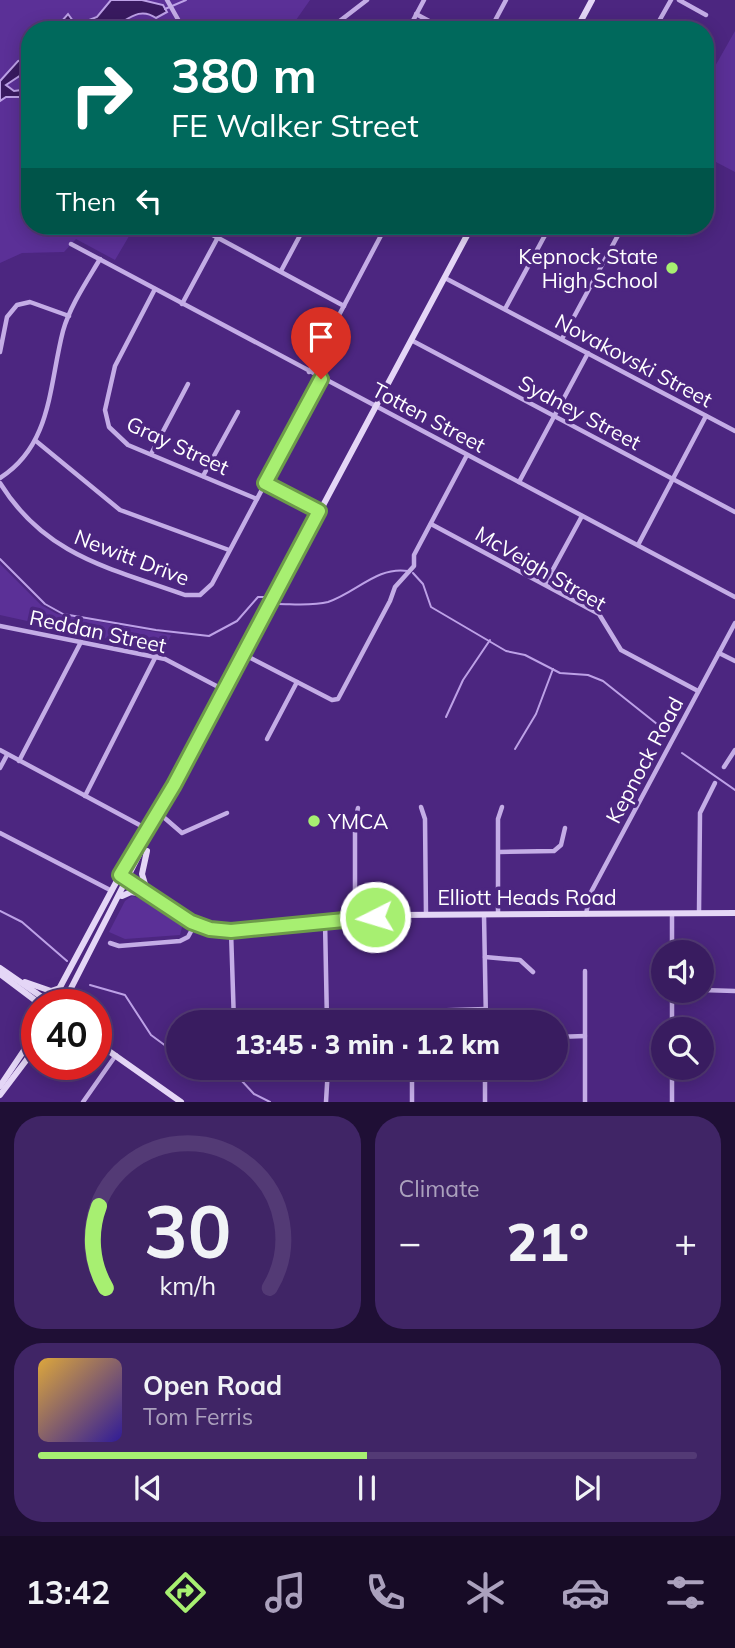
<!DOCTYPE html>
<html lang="en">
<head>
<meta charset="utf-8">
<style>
  body { margin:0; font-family:Mulish,sans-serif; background:#402566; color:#f1f3f6; height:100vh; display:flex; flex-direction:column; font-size:26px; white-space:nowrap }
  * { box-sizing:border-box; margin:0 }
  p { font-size:23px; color:#aba1bd }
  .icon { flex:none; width:38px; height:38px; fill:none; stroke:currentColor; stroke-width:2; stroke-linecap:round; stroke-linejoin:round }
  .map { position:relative; height:1102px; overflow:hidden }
  .sheet { display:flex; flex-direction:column; gap:14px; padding:14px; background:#1f0f35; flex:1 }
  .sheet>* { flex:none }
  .guide { position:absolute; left:21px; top:21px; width:693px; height:214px; border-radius:28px; box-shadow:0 4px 18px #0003,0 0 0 2px #533a75; background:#00695c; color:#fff; overflow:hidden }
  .controls { position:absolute; left:651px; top:940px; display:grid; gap:14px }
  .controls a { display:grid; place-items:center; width:63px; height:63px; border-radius:50%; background:#391c60; box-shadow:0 4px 18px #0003,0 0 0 2px #533a75; font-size:35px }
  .speed { position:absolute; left:21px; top:989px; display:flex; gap:14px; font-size:35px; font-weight:700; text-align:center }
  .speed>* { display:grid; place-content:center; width:91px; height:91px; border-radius:50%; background:#391c60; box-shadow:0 4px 18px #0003,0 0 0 2px #533a75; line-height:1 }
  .speed .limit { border:10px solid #d22; background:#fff; color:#111 }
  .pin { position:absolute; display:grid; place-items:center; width:60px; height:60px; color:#fff; margin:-72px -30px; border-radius:50% 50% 50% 0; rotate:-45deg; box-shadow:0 0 7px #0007 }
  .pin .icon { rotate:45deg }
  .me { position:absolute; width:77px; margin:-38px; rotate:265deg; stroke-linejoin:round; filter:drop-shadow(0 0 5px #0008) }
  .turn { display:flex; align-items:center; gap:24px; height:147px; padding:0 35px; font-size:32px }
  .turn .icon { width:91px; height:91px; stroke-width:2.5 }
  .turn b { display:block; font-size:49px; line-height:60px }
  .then { display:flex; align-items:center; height:66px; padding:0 35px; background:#0003; gap:14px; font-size:26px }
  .big { font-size:52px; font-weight:800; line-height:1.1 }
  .sheet .card { flex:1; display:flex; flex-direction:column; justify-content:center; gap:10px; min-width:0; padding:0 24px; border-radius:28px; background:#402566 }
  .sheet .dial { align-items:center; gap:0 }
  .dial svg { height:182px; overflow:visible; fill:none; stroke:#533a75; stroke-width:7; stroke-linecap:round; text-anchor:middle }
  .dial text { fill:#f1f3f6; stroke:none }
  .song { display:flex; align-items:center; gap:21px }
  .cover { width:84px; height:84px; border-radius:10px; background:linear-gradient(135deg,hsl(40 70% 55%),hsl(250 70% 35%)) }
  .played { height:7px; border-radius:4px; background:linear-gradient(90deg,#a7ef71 50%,#533a75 50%) }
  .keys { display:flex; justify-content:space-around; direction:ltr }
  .heat { display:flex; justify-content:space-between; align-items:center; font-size:38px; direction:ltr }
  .sheet .tiles { flex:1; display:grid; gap:14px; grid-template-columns:1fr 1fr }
  .card:last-child { grid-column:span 2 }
  .trip { position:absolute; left:166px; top:1010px; width:402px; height:70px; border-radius:35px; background:#391c60; box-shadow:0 4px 18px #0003,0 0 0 2px #533a75; font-weight:800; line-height:70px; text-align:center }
  .tabs { display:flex; height:112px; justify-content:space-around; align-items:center; background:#170b26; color:#aba1bd }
  .tabs .icon { width:49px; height:49px }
  .tabs .selected { color:#a7ef71 }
  .tabs b { font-size:32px; color:#f1f3f6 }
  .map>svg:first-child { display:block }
  .green { fill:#5b3097 }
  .water { fill:#391a60; stroke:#bda1e7; stroke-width:2 }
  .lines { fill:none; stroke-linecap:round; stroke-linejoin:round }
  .stream { stroke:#bda1e7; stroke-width:2 }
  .street { stroke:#c4ade6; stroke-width:4.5 }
  .secondary { stroke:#e4d6f6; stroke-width:6 }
  .route-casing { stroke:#6d9b49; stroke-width:18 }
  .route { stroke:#a7ef71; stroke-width:12 }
  .poi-dot { fill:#a7ef71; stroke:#4c2680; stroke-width:2.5 }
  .labels { text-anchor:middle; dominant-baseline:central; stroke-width:7; stroke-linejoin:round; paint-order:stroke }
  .poi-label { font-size:21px; fill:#fff; stroke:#4c2680; text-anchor:end }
  .street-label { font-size:21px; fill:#fff; stroke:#4c2680 }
</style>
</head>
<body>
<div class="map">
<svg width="735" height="1102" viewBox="0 0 735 1102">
  <rect width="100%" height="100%" fill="#4c2680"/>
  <!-- green -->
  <g class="green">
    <polygon points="0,0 310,0 289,30 30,30 30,226 135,226 115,260 76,239 64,252 22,253 0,263"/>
    <polygon points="735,31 735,172 716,162 705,183 705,84"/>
    <polygon points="0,564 41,605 57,614 171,635 163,651 0,615"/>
    <polygon points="132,896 156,904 182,927 180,935 125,939 109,932 125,901"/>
  </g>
  <!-- water -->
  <g class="water">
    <path d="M111,0H142L163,5L167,12L156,18C136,4 124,26 105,30C90,33 70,30 54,30L68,14L76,25L97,17Z"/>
    <polygon points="30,57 30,69 6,85 14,91 30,89 30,97 6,97 0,101 0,81 18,61"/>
  </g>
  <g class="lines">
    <!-- stream -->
    <g class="stream">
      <polyline points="165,9 186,0"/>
      <polyline points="0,559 45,604 63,614 156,630 209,636 237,621 258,597 265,597"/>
      <polyline points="413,573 423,584 431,607 506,651 525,655 560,673 588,675 603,681 667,732"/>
      <path d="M278,604C293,604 313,606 328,602C356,593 377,566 408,571"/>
      <polyline points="446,717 463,680 490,640"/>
      <polyline points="515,749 536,714 553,669"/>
      <polyline points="682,753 735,790"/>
      <polyline points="0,911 22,922 67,961"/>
      <polyline points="90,985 125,995 151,1035 178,1055"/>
      <polyline points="212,1068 241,1080 254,1094 270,1102"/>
    </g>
    <!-- street -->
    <g class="street">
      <polyline points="167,0 184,30"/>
      <polyline points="679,0 706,15"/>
      <polyline points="416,14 446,30"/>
      <polyline points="578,26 586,30"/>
      <polyline points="328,30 367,0"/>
      <polyline points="408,30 424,0"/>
      <polyline points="490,30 506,0"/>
      <polyline points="654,30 671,0"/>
      <polyline points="196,226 344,306"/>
      <polyline points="71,244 735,597"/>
      <polyline points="281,271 305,226"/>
      <polyline points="445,278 735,431"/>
      <polyline points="155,289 115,366 105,410 109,427 128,445 257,499"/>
      <polyline points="182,304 224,226"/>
      <polyline points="505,309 550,226"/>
      <polyline points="562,339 623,226"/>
      <polyline points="411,340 735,512"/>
      <polyline points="0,352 7,317 17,305 30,302 69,316"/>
      <polyline points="309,372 386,226"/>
      <polyline points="36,441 120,510 229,550"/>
      <polyline points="151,454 188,384"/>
      <polyline points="203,476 238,412"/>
      <path d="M0,478C52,445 49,385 63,331C70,306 87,281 100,259"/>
      <polyline points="519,482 588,353"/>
      <path d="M0,483C45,556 110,568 185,595H200L212,584L321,378"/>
      <polyline points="265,483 319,511"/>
      <polyline points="431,524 599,614 621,650 698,691"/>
      <polyline points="638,545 706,416"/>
      <polyline points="545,584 582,516"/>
      <polyline points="0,626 165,659 224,690"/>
      <polyline points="719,653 735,661"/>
      <polyline points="243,654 332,700 338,699 390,601 395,587 414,566 414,555 467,455"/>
      <polyline points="267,739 297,682"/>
      <polyline points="0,750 147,829"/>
      <polyline points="19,761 81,642"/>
      <polyline points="724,767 735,750"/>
      <polyline points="0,768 7,755"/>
      <polyline points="85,796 156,656"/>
      <polyline points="421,807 425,819 426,915"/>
      <polyline points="160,814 182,833 227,813"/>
      <polyline points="0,833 112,891"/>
      <polyline points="499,852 554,851 561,845 565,828"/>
      <polyline points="672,913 672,952"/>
      <polyline points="699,913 700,813 715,783"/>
      <polyline points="498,914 498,819 502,807"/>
      <polyline points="586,914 590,894 735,623"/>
      <polyline points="484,915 486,1022"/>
      <polyline points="355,919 355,820 358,808"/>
      <polyline points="325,921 327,1022"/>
      <polyline points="231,931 234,1022"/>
      <polyline points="110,943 119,946 180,941 188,937 195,924"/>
      <polyline points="485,957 520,960 533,972"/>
      <polyline points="702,990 735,991"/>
      <polyline points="414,1022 423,1011 486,1009"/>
      <polyline points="672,1029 672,990"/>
      <polyline points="556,1037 585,1036"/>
      <polyline points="412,1068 412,1102"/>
      <polyline points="83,1102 116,1055"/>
      <polyline points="326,1102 328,1068"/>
      <polyline points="485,1102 485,1068"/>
      <polyline points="585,1102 585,971"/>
      <polyline points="672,1102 672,1068"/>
    </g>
    <!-- secondary -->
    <g class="secondary">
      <polyline points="576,30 592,0"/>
      <polyline points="120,875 191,922 224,931 394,915 735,913"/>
      <polyline points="130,876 169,904"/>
      <polyline points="145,884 142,874 147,851"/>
      <polyline points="122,896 131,892 145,894"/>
      <polyline points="0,968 52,1004"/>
      <polyline points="0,974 40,1004"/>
      <polyline points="25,982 51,991 60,988"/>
      <polyline points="51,1004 120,875 174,785 472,226"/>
      <polyline points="63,1004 169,796"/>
      <polyline points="96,1042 181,1102"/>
      <polyline points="0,1086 37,1031"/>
      <polyline points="0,1095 37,1046"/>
    </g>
  </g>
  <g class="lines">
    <!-- route casing -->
    <g class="route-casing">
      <polyline id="route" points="321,379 265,483 319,511 174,785 120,875 191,922 210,929 231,931 375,917"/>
    </g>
    <!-- route -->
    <use href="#route" class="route"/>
  </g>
  <!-- markers -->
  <g class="poi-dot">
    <circle cx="672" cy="268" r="7"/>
    <circle cx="314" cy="821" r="7"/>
  </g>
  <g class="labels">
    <!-- poi labels -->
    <g class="poi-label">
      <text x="658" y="256">Kepnock State<tspan x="658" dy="24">High School</tspan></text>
      <text x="328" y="821" text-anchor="start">YMCA</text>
    </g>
    <!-- street labels -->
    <g class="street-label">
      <text transform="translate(634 360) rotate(28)">Novakovski Street</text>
      <text transform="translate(580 412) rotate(28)">Sydney Street</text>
      <text transform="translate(429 417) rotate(28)">Totten Street</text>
      <text transform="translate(178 445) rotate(25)">Gray Street</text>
      <text transform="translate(132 557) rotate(21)">Newitt Drive</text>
      <text transform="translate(541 568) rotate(30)">McVeigh Street</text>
      <text transform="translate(98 631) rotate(12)">Reddan Street</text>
      <text transform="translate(644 760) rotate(-62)">Kepnock Road</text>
      <text x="527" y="897">Elliott Heads Road</text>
    </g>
  </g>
</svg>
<div class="controls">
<a><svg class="icon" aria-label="sound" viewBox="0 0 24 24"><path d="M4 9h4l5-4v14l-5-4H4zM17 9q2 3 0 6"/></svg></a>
<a><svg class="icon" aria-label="search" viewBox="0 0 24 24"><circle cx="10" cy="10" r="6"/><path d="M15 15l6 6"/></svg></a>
</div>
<div class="speed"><div class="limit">40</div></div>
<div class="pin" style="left:321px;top:379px;background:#d93025"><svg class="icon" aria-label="arrive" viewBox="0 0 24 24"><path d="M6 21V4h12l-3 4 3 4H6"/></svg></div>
<svg class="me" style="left:375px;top:917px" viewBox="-20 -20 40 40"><circle r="17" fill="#a7ef71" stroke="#fff" stroke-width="3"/><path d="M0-11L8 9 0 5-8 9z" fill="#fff"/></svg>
<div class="trip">13:45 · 3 min · 1.2 km</div>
<div class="guide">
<div class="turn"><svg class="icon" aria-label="right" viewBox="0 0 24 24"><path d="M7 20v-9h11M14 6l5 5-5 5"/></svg><div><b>380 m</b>FE Walker Street</div></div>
<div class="then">Then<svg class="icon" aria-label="left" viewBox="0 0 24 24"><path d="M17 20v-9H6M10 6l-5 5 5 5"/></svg></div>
</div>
</div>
<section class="sheet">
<div class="tiles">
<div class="card dial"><svg viewBox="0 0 100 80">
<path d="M14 69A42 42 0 1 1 86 69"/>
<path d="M14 69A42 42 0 0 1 11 33" stroke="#a7ef71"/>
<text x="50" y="56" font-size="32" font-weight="700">30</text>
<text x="50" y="72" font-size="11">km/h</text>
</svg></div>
<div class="card"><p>Climate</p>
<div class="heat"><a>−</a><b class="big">21°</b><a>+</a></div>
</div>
<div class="card">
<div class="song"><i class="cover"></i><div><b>Open Road</b><p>Tom Ferris</p></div></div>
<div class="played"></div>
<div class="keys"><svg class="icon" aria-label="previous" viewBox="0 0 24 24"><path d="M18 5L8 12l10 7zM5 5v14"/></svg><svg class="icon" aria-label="pause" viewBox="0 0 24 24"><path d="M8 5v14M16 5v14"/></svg><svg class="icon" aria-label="next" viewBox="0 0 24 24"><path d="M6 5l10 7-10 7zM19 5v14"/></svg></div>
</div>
</div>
</section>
<nav class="tabs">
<b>13:42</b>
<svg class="icon selected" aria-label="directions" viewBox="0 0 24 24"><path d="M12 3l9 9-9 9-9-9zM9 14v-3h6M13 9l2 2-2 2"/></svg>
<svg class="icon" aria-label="music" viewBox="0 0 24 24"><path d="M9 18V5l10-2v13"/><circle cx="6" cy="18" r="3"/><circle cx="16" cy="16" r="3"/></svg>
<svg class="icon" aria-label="phone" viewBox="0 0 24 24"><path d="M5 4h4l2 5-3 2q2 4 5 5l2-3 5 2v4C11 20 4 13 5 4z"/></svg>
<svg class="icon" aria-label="climate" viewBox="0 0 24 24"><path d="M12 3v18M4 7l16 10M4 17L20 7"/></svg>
<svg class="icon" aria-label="car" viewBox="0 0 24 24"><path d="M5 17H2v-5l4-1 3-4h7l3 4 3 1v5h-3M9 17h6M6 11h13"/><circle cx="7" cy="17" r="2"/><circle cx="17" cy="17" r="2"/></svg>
<svg class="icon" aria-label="filters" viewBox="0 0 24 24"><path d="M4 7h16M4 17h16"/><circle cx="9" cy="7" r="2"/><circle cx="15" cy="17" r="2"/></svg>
</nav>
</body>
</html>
